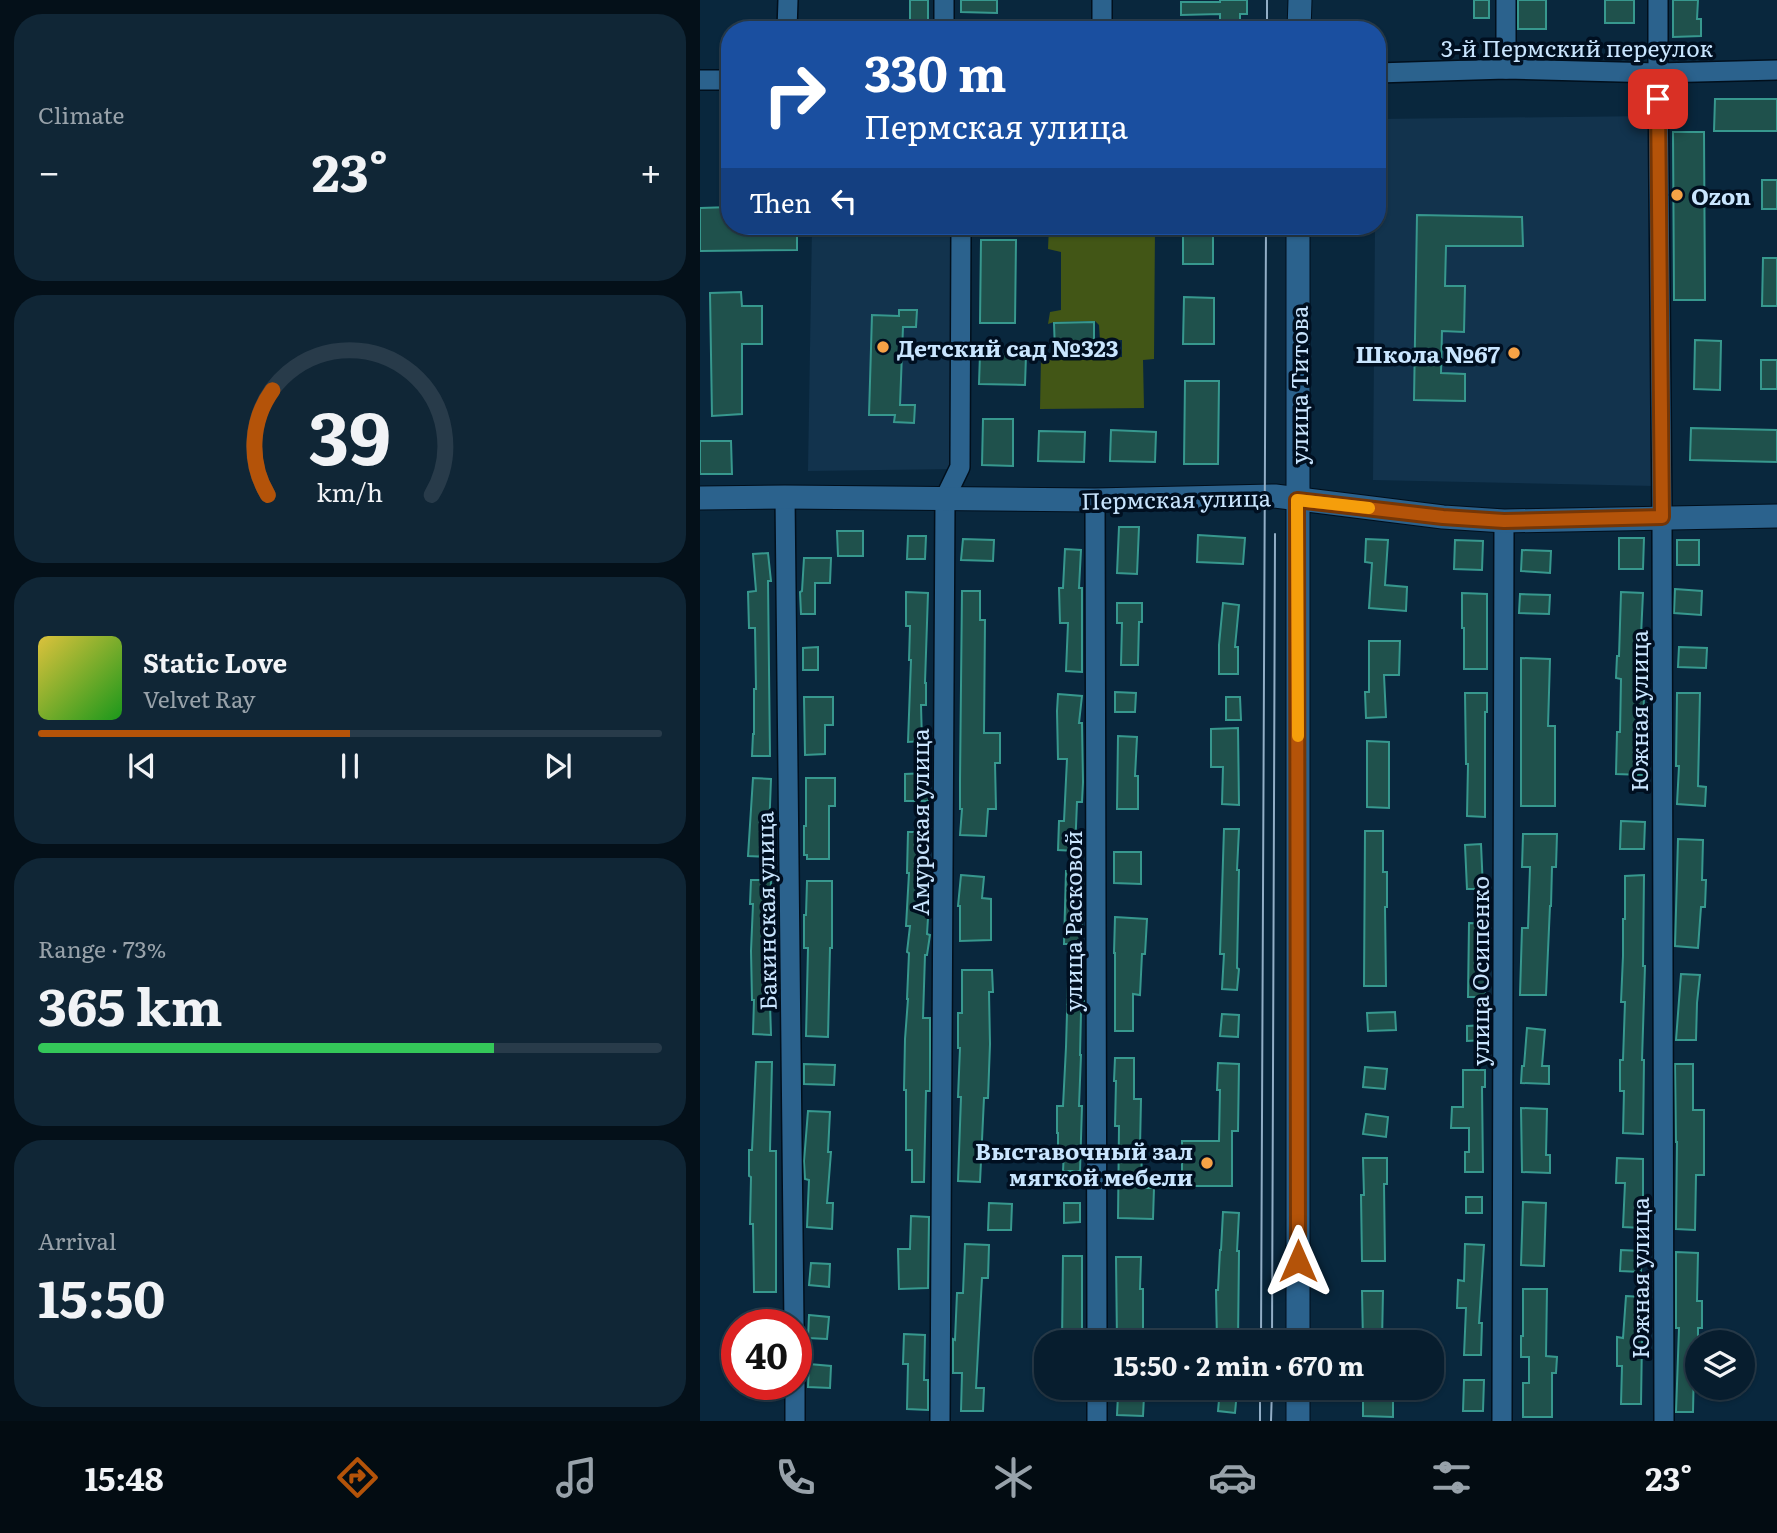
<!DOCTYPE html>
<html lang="en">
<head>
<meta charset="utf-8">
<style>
  body { margin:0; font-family:Literata,serif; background:#102636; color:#f1f3f6; height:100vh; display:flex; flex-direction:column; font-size:26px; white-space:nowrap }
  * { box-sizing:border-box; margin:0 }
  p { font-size:23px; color:#98a2aa }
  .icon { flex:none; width:38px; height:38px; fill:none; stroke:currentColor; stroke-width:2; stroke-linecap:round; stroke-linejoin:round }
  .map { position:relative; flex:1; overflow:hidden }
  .drawer { display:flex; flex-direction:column; gap:14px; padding:14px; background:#041019; width:700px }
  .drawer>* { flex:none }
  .hud { position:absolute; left:21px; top:21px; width:665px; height:214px; border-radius:28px; box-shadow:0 2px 5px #0004,0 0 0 2px #283b4a; background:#1a4fa0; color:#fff; overflow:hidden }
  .buttons { position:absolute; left:985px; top:1330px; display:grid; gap:14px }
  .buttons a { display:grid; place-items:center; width:70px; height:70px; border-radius:50%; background:#071d2e; box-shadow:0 2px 5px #0004,0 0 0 2px #283b4a; font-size:35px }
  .speed { position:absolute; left:21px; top:1309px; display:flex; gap:14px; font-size:35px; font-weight:700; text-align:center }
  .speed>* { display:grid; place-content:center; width:91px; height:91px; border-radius:50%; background:#071d2e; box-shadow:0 2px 5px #0004,0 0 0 2px #283b4a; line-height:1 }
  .speed .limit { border:10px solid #d22; background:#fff; color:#111 }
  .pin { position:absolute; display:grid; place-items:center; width:60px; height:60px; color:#fff; margin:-30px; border-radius:14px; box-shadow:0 4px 10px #0006 }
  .me { position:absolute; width:77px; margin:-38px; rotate:0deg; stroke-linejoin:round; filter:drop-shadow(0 0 5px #0008) }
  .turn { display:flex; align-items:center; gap:24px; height:147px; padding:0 28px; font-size:32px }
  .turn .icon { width:91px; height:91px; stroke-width:2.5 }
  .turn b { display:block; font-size:49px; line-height:60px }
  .then { display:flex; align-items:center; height:66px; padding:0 28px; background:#0003; gap:14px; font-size:26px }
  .big { font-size:52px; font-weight:700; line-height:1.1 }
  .drawer .tile { flex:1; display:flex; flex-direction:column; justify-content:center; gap:10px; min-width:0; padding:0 24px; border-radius:28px; background:#102636 }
  .drawer .dial { align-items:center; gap:0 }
  .dial svg { height:182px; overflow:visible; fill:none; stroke:#283b4a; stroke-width:7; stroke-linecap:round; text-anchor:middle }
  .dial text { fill:#f1f3f6; stroke:none }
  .song { display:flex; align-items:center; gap:21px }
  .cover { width:84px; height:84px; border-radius:10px; background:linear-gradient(135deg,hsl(50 70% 55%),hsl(120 70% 35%)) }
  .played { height:7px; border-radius:4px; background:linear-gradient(90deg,#b45309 50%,#283b4a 50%) }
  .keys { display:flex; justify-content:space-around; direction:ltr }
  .heat { display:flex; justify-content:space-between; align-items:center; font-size:38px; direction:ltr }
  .charge { height:10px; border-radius:5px; background:linear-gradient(90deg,#34c759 73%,#283b4a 0) }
  .trip { position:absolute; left:334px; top:1330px; width:410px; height:70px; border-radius:28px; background:#071d2e; box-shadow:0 2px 5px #0004,0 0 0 2px #283b4a; font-weight:700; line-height:70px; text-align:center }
  .dock { display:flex; height:112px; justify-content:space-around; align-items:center; background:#030c12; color:#98a2aa }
  .dock .icon { width:49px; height:49px }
  .dock .on { color:#b45309 }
  .dock b { font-size:32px; color:#f1f3f6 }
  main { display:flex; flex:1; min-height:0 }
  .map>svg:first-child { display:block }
  .built { fill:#12334d }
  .green { fill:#425616 }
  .building { fill:#1f514c; stroke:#37988e; stroke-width:2 }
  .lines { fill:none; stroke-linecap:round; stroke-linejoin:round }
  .minor-casing { stroke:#010f1c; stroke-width:22 }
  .tertiary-casing { stroke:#010f1c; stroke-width:25 }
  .minor { stroke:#2b628d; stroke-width:19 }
  .tertiary { stroke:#2b628d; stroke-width:23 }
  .tram { stroke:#92aec6; stroke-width:2 }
  .route-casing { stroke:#753606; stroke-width:18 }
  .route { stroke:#b45309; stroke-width:12 }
  .slow { stroke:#f59e0b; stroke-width:12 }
  .poi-dot { fill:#f6a246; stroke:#000f20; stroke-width:2.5 }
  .labels { text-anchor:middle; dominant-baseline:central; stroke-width:7; stroke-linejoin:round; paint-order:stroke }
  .street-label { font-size:23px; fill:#c9e5fe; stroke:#000f20 }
  .poi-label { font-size:23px; font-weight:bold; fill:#c9e5fe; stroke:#000f20; text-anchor:start }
</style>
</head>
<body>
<main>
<section class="drawer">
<div class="tile"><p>Climate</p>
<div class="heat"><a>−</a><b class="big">23°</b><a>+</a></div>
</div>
<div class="tile dial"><svg viewBox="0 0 100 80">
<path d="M14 69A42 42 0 1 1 86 69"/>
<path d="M14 69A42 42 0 0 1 16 23" stroke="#b45309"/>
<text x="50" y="56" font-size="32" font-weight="700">39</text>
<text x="50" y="72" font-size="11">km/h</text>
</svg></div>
<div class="tile">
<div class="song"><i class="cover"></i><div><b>Static Love</b><p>Velvet Ray</p></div></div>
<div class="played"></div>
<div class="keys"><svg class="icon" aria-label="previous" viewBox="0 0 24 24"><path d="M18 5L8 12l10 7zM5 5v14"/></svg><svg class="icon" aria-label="pause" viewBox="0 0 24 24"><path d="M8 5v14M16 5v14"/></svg><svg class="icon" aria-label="next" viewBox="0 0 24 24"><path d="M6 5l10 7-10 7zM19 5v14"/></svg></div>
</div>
<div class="tile"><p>Range · 73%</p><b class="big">365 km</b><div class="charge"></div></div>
<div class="tile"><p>Arrival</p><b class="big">15:50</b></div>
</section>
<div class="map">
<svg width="1077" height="1421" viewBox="0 0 1077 1421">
  <rect width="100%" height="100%" fill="#09273d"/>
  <!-- built -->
  <g class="built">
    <polygon points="952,116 955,486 673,480 675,226 677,226 677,119"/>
    <polygon points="112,226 256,226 255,469 108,471"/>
  </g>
  <!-- green -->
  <polygon class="green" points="349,226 455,226 454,359 443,360 444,408 340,409 341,357 352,358 352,354 398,353 398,358 422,357 422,340 400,341 399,325 395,321 354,322 348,324 350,312 361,310 361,252 348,249"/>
  <!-- building -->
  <g class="building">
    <rect x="210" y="0" width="18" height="20"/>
    <polygon points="261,0 297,0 297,13 261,12"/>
    <polygon points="520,0 547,0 547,14 540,14 540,30 520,30 520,14 481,15 481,2 520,2"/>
    <rect x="774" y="0" width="15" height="18"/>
    <rect x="818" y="0" width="28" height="29"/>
    <rect x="905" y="0" width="29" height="23"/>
    <polygon points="973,0 998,0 997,19 1001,19 1001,36 973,37"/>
    <polygon points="1015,99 1077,99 1077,131 1014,131"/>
    <polygon points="973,132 1004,132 1005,300 974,300"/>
    <rect x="1062" y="180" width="15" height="29"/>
    <polygon points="30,207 30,226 97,226 97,250 0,251 0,208"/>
    <polygon points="717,215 822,217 823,246 746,246 745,286 765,286 764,332 742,331 741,373 765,374 765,401 714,400"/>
    <rect x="483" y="226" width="30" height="38"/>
    <polygon points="281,240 316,240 315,323 280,323"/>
    <polygon points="1063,258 1077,258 1077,306 1062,306"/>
    <polygon points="41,292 42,306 62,306 62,344 42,344 42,414 12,416 10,293"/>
    <polygon points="484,297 514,298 514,344 483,344"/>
    <polygon points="199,310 217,310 216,327 203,327 200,405 215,405 214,423 194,422 195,415 169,415 172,315 199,316"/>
    <polygon points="394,322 394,351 355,352 354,323"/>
    <polygon points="995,340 1021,341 1020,390 994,389"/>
    <polygon points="280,354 326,355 325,385 279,384"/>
    <rect x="1061" y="360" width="16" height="29"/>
    <polygon points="485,381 519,381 518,464 484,464"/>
    <polygon points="283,419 313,419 313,466 282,465"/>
    <polygon points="991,428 1077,430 1077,462 990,460"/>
    <polygon points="411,430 456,432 455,462 410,461"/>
    <polygon points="339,431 385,432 384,462 338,461"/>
    <polygon points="0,441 31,441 32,474 0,474"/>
    <polygon points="419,527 439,527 437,574 417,573"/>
    <polygon points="137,531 163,531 163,556 138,556"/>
    <polygon points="498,535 545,538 543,564 497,562"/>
    <polygon points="208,536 226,536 225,559 207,559"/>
    <polygon points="919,538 944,538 943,569 919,569"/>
    <polygon points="263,539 294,540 293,561 261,560"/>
    <polygon points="666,539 688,540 685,585 707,587 706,611 669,608 672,563 665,562"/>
    <polygon points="755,540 783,541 782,570 754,569"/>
    <rect x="977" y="540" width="22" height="25"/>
    <polygon points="365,549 381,550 379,588 382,588 382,672 366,671 368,623 360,623 359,588 363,588"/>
    <polygon points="822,550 851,551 850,573 821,571"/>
    <polygon points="68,553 71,581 68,581 70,756 52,756 53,734 54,734 54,689 56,689 55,628 49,628 48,592 56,591 53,554"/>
    <polygon points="104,558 131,558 130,583 115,583 115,614 101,614 100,592 102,591"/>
    <polygon points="975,589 1002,591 1001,615 974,613"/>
    <polygon points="262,591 280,591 280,620 285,620 284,733 300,733 300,763 295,763 296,809 288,809 286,836 260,835 262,809 260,809 260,781"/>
    <polygon points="206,592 228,593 225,683 226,683 226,705 221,705 222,741 208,742 211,660 209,660 210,626 206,626"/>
    <polygon points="921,592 943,593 940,657 945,657 942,775 916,774 917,732 920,732 921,679 916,678 917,656 919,656"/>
    <polygon points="762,593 787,594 787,669 764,669 764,628 762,628"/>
    <polygon points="820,594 850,595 849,614 819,613"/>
    <polygon points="417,603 442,603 442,622 439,622 438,665 421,665 422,623 417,623"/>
    <polygon points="523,603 539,605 535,647 538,647 538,674 519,674 519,645"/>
    <polygon points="669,641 700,641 699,675 684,675 686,717 666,718 665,692 669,692"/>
    <polygon points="118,647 118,670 103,670 103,648"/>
    <polygon points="979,647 1007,648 1006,668 978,667"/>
    <polygon points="821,658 850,659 848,726 855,726 855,806 821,806"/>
    <polygon points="415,692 436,693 435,712 415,712"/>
    <polygon points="765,693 787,693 787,712 785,712 785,817 767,816 768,764 766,764"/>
    <polygon points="977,693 1000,693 998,786 1006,787 1005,806 977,804 979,766 976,766"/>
    <polygon points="358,694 382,696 379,723 382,723 383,782 382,802 377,802 375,851 358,850 359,821 364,821 367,759 358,759 357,711"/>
    <polygon points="104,697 133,697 133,725 125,725 125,754 105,755"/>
    <polygon points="526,697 540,697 541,720 526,720"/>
    <polygon points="538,728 539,805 522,804 523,767 511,767 511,729"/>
    <polygon points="418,736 437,737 435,776 438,776 438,809 417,809"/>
    <polygon points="667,741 689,742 689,808 667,807"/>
    <polygon points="228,773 228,801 205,801 205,774"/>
    <polygon points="53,778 71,779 68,857 48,856"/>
    <polygon points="106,778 135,778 135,806 129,806 129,859 107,859 107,855 104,855 104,826 106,826"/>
    <polygon points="921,821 945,822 944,849 920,849"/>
    <polygon points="524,829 539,829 537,870 539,870 537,968 539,969 537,990 522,989 524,954 520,954"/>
    <polygon points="665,831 683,831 683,872 687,872 687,907 685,907 686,986 664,986"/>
    <polygon points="208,832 225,832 224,887 230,887 227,934 230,935 227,955 225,955 223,1018 230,1018 230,1091 226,1091 224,1182 212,1182 212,1150 206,1150 206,1090 204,1090 205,1039 208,999 207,999 209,953 207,952 210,926 206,926 209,873 207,873"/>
    <polygon points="823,834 857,834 856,867 852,867 851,906 850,906 846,995 820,995 822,928 828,928 830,867 822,867"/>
    <polygon points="978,839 1003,840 1002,880 1006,880 1005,907 1001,907 998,948 975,946"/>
    <polygon points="781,844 783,889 767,889 765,845"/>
    <polygon points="414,852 441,852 441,884 414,883"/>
    <polygon points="366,871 381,871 379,909 382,910 381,961 383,961 381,1001 384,1001 384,1013 381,1013 380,1055 381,1055 379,1106 382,1106 380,1171 363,1171 364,1152 358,1152 358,1133 357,1133 357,1106 363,1106 366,1047 369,944 364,944"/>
    <polygon points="261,875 284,877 282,898 291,899 291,940 260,941 260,906 258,906"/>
    <polygon points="944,875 943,966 945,966 942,1060 944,1060 943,1134 923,1133 924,1091 920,1091 920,1060 923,1060 925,1002 921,1002 923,956 923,919 925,919 925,876"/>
    <polygon points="51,880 71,880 69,973 71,1035 53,1034 54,1000 52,1000 51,951 53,904 50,904"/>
    <polygon points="107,881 132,881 132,948 130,948 128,1037 106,1036 108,948 104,948 104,915 106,915"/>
    <polygon points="415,917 447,919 445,954 442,954 440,995 433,994 433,1031 415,1031 415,953 414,953"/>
    <polygon points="769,923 787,924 785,997 768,997"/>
    <polygon points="262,970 292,970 293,992 289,992 290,1044 288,1098 284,1098 280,1182 258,1181 261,1097 258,1097 260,1048 258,1048 258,1013 262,1013"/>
    <polygon points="981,974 1000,975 997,1003 996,1040 976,1040"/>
    <polygon points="695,1012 696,1030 668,1031 667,1013"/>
    <polygon points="522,1014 539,1015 538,1037 520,1036"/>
    <polygon points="785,1025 785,1040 767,1041 767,1026"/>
    <polygon points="827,1028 845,1030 842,1066 849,1066 849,1084 821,1083 822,1066 824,1066"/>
    <polygon points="415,1058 434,1058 434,1099 441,1099 440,1148 442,1148 441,1188 454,1188 453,1219 418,1218 419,1126 415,1126 416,1081 414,1081"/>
    <polygon points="56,1062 72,1062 70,1151 76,1151 76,1292 54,1292 53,1224 50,1224 51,1177 49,1176 49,1150 52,1150"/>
    <polygon points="518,1063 539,1064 538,1131 532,1131 532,1186 482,1186 482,1141 519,1141 520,1090 517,1090"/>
    <polygon points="104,1064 135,1065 134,1085 104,1084"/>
    <polygon points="975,1064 993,1064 993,1110 1004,1110 1004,1175 996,1175 995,1230 976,1229 977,1142 976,1142"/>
    <polygon points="665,1067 687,1069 685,1089 663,1087"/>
    <polygon points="763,1070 785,1070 785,1087 782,1087 783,1172 765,1172 765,1152 769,1152 769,1128 751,1128 752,1107 763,1107"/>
    <polygon points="821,1108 847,1109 846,1155 850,1155 850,1173 822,1172"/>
    <polygon points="108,1111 130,1112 128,1152 131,1152 127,1203 133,1203 132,1229 107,1227 109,1180 105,1179 104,1161"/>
    <polygon points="666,1114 688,1117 686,1137 663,1134"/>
    <polygon points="663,1158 687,1158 687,1184 684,1184 685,1261 662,1261 661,1195 664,1195"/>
    <polygon points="917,1158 943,1159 943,1228 923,1227 925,1183 916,1183"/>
    <rect x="766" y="1197" width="16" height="16"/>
    <polygon points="823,1202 846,1203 844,1266 821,1265"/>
    <polygon points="289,1203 312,1204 311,1230 288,1230"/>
    <polygon points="364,1203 380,1203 380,1222 364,1223"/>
    <polygon points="523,1212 539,1213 537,1251 539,1251 538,1342 517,1342 516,1290 518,1290 520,1250 521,1250"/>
    <polygon points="211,1216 229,1217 228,1288 199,1289 198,1249 210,1249"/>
    <polygon points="265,1244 289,1245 288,1278 282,1278 276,1388 284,1388 283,1411 261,1411 262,1373 253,1373 253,1339 255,1340 257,1293 263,1293"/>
    <polygon points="765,1244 784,1245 779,1323 782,1323 781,1355 764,1355 766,1308 757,1308 758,1280 764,1281"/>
    <polygon points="921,1250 942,1251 941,1272 920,1271"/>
    <polygon points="976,1252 998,1253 997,1301 1002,1301 1002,1328 998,1328 998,1366 994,1366 993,1412 976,1412 979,1328 976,1328"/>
    <polygon points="363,1256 382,1256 382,1342 362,1342"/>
    <polygon points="416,1257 441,1257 440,1289 443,1289 443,1342 417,1342"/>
    <polygon points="111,1263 130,1264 129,1287 109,1285"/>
    <polygon points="823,1289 847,1289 846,1356 857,1357 856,1373 852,1373 852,1417 823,1417 823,1383 829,1383 829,1357 821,1357 821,1336 823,1336"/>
    <polygon points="662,1291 683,1291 682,1342 663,1342"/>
    <polygon points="926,1296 943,1297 940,1338 942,1338 941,1404 921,1404 922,1366 917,1366 917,1337 923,1338"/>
    <polygon points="109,1315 129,1317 127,1339 108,1338"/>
    <polygon points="204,1334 225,1335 224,1380 228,1380 228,1410 207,1409 208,1364 203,1364"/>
    <polygon points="109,1364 131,1366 130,1388 108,1387"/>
    <polygon points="764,1380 784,1380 783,1411 763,1411"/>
    <polygon points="520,1389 537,1391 535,1413 518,1411"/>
    <polygon points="663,1392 693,1392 693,1417 663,1416"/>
    <polygon points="418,1395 444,1396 443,1416 417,1415"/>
  </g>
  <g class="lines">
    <!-- minor casing -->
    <g class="minor-casing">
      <g id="minor">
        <polyline points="244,0 244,30"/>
        <polyline points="958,0 958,73 962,517 964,1421"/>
        <polyline points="87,30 88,0"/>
        <polyline points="402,30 402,0"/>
        <polyline points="806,69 806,0"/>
        <polyline points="677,73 806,69 958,73 1077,70"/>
        <polyline points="0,80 30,80"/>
        <polyline points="85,497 94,1325"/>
        <polyline points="395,500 397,1342"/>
        <polyline points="95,1384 95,1421"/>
        <polyline points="397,1388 397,1421"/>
        <polyline points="240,1421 245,498 260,467 261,226"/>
        <polyline points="802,1421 804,521"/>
      </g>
    </g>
    <!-- tertiary casing -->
    <g class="tertiary-casing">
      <g id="tertiary">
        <polyline points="599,30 600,0"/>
        <polyline points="0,498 85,497 395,500 575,496 743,517 804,521 1077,516"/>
        <polyline points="598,1342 598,226"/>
        <polyline points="598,1421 598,1388"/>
      </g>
    </g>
    <!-- minor -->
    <use href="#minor" class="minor"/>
    <!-- tertiary -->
    <use href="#tertiary" class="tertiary"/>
    <!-- tram -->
    <g class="tram">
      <polyline points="567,30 567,0"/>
      <polyline points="561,1342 566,226"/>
      <polyline points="572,1342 575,534"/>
      <polyline points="560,1421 560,1388"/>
      <polyline points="571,1421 572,1388"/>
    </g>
  </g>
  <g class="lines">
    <!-- route casing -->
    <g class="route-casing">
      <polyline id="route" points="598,1261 597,500 743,517 804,521 962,517 958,99"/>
    </g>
    <!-- route -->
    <use href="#route" class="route"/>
    <!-- slow -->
    <polyline class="slow" points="598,736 597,500 669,508"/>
  </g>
  <!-- markers -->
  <g class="poi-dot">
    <circle cx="977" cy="195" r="7"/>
    <circle cx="183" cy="347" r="7"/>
    <circle cx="814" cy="353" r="7"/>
    <circle cx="507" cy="1163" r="7"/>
  </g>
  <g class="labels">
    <!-- street labels -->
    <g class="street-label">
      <text x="877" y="47">3-й Пермский переулок</text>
      <text transform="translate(598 385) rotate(-90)">улица Титова</text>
      <text transform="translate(476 498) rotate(-1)">Пермская улица</text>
      <text transform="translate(938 711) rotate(-90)">Южная улица</text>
      <text transform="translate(219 822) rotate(-90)">Амурская улица</text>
      <text transform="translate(65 911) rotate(-91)">Бакинская улица</text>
      <text transform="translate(372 921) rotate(-90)">улица Расковой</text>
      <text transform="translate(779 971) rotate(-90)">улица Осипенко</text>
      <text transform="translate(939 1278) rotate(-90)">Южная улица</text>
    </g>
    <!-- poi labels -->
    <g class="poi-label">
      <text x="991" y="195">Ozon</text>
      <text x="197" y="347">Детский сад №323</text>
      <text x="800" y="353" text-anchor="end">Школа №67</text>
      <text x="493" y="1150" text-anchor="end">Выставочный зал<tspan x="493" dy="26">мягкой мебели</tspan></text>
    </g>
  </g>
</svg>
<div class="buttons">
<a><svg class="icon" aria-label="layers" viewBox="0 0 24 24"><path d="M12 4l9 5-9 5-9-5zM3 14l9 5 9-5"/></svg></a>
</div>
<div class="speed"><div class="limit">40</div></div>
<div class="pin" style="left:958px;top:99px;background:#d93025"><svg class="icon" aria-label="arrive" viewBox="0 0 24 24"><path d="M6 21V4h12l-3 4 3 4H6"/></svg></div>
<svg class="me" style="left:598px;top:1261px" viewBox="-20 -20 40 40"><path d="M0-17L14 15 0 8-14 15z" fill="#b45309" stroke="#fff" stroke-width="4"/></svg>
<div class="trip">15:50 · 2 min · 670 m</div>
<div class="hud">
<div class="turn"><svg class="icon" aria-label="right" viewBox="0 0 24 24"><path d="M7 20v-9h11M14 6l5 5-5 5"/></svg><div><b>330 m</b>Пермская улица</div></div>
<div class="then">Then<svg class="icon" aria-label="left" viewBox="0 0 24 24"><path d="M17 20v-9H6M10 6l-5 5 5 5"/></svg></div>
</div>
</div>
</main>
<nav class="dock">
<b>15:48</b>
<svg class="icon on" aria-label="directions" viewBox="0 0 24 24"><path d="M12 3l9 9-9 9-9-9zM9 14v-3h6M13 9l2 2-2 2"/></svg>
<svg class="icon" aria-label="music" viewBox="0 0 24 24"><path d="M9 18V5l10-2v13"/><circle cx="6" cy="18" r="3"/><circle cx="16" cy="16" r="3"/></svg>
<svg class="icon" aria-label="phone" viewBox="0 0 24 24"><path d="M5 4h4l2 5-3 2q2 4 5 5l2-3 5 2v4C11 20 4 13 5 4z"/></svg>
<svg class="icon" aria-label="climate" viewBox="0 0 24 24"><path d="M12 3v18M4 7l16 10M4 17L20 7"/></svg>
<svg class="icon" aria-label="car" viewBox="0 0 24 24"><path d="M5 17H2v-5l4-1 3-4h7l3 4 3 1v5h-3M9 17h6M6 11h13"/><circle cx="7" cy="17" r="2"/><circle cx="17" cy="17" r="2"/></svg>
<svg class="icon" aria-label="filters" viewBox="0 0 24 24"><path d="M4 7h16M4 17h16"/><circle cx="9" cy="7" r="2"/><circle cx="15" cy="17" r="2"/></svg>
<b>23°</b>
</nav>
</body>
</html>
